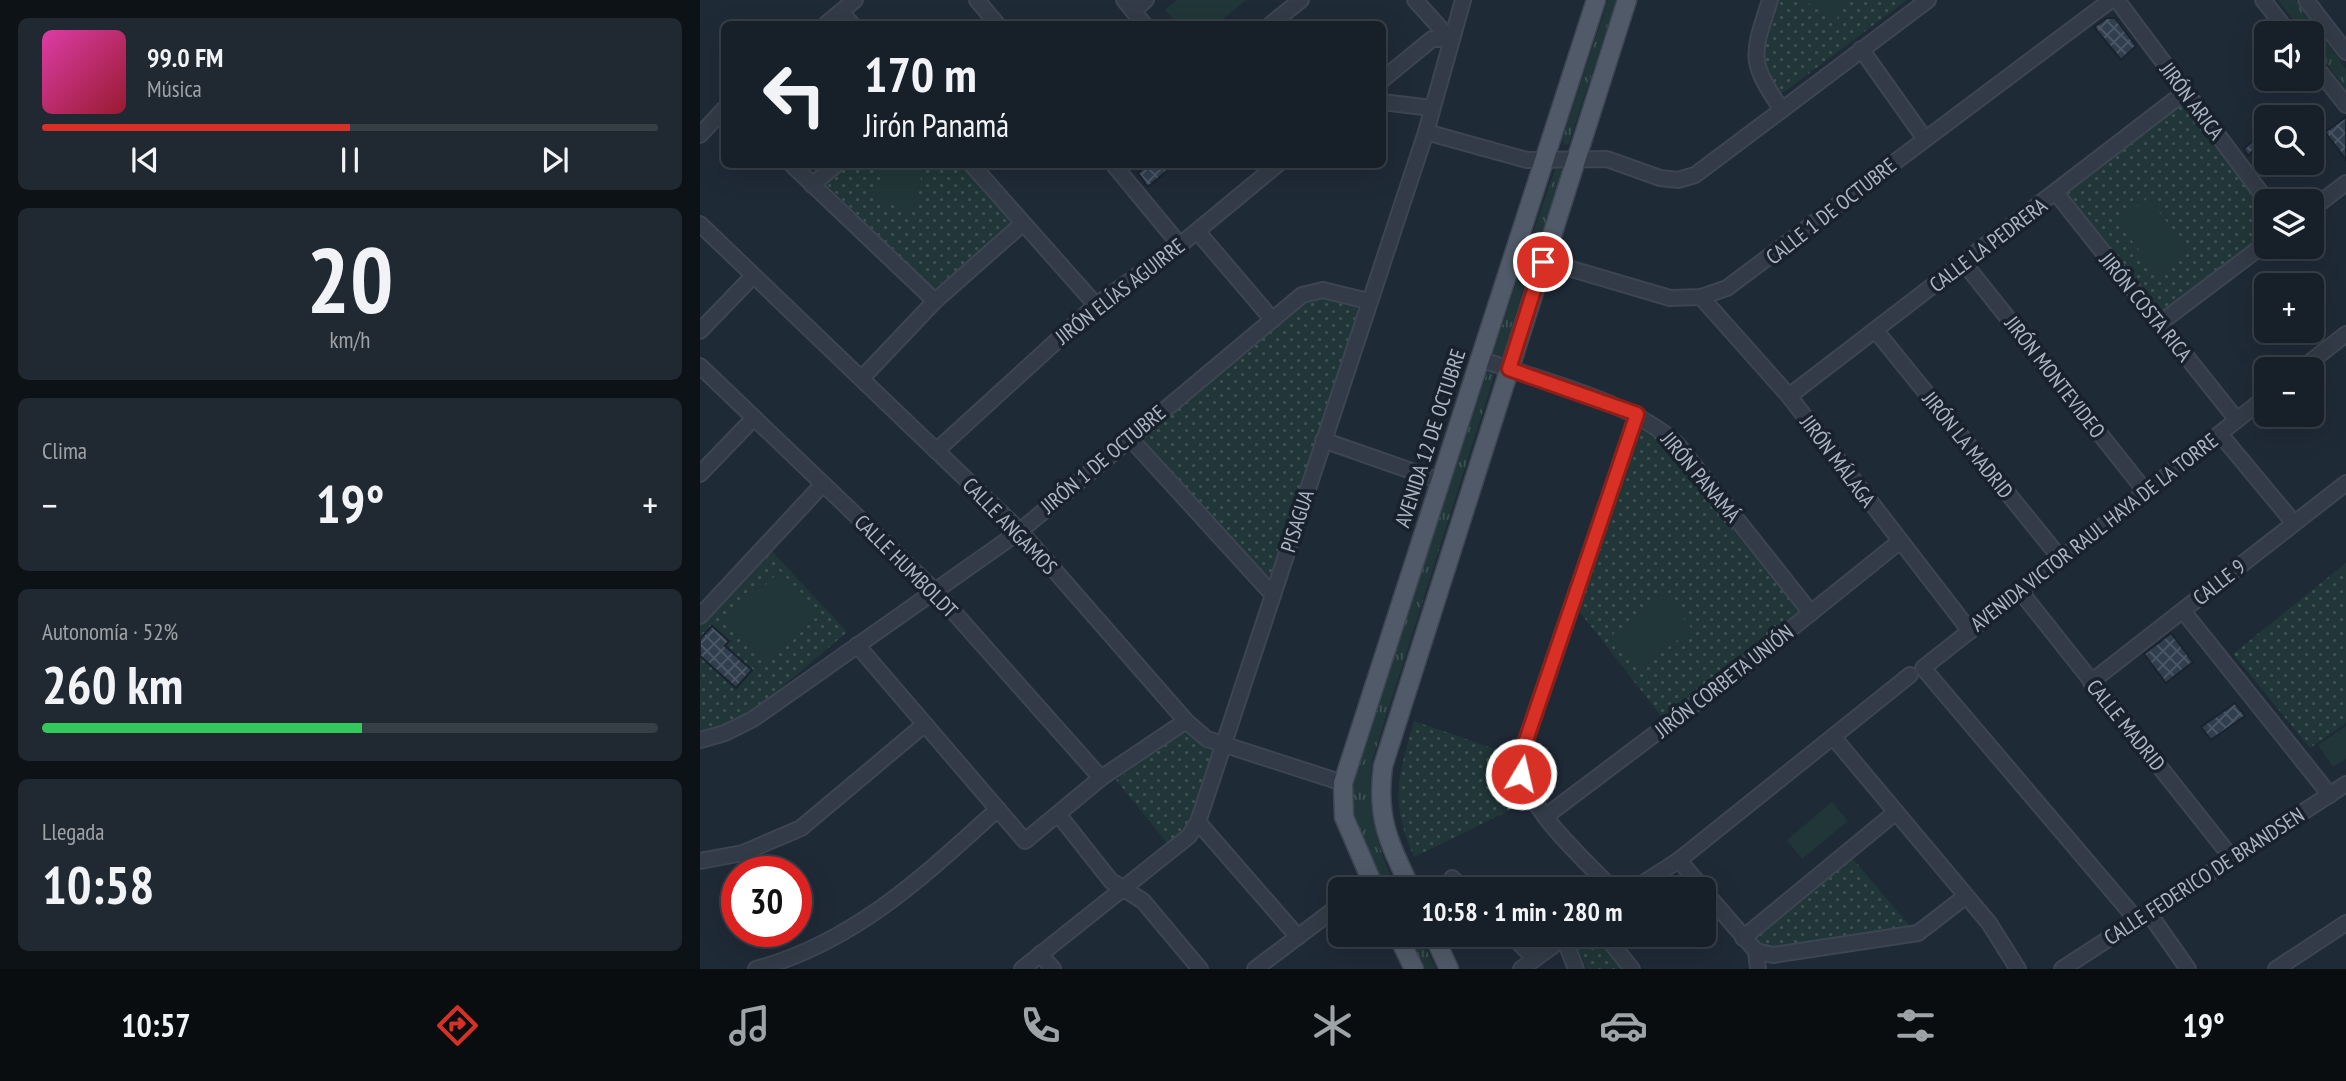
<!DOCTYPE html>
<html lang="es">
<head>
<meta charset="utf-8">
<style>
  body { margin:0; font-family:"PT Sans Narrow",sans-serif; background:#202831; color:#f1f3f6; height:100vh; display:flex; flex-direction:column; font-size:26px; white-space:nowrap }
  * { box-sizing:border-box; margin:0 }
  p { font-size:23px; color:#9ea3a8 }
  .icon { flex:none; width:38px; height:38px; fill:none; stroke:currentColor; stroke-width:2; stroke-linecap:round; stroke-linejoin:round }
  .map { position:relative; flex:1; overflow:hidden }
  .side { display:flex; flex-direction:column; gap:18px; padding:18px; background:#0d1217; width:700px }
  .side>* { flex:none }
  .banner { position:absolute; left:21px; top:21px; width:665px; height:147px; border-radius:10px; box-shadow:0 7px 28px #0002,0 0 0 2px #363e46; background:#172029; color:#f1f3f6; overflow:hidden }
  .buttons { position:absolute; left:1554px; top:21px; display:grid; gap:14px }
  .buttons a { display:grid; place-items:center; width:70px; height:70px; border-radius:10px; background:#172029; box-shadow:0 7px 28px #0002,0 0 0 2px #363e46; font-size:35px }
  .speed { position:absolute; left:21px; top:856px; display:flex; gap:14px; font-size:35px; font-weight:700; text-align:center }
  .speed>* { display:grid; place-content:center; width:91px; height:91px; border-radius:50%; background:#172029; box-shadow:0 7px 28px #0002,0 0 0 2px #363e46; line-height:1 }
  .speed .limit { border:10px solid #d22; background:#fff; color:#111 }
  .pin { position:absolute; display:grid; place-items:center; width:60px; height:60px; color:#fff; margin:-30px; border:4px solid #fff; border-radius:50%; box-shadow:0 2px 7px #0007 }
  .me { position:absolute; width:77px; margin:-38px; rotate:9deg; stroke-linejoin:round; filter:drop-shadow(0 0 5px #0008) }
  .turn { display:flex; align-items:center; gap:24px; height:147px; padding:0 28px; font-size:32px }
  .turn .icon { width:91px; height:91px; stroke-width:2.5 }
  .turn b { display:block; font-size:49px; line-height:60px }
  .big { font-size:52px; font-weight:700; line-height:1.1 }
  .side .card { flex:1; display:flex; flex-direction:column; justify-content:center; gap:10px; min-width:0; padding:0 24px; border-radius:10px; background:#202831 }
  .side .dial { align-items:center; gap:0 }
  .dial b { font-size:91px; line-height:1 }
  .song { display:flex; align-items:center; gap:21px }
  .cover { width:84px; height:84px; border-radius:10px; background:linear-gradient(135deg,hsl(320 70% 55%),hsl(350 70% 35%)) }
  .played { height:7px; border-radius:4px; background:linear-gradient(90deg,#d93025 50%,#363e46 50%) }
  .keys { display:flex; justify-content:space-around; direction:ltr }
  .heat { display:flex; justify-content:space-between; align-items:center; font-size:38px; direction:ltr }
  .charge { height:10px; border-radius:5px; background:linear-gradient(90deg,#34c759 52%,#363e46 0) }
  .trip { position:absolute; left:628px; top:877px; width:388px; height:70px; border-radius:10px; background:#172029; box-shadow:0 7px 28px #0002,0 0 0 2px #363e46; font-weight:700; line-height:70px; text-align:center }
  .tab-bar { display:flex; height:112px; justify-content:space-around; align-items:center; background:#090d10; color:#9ea3a8 }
  .tab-bar .icon { width:49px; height:49px }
  .tab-bar .selected { color:#d93025 }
  .tab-bar b { font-size:32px; color:#f1f3f6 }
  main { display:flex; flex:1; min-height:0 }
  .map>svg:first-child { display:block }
  .grass { fill:url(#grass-tufts) }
  .park { fill:url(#park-dots) }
  .garden { fill:#213638 }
  .building { fill:url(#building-cross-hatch); stroke:#1a232e; stroke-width:2 }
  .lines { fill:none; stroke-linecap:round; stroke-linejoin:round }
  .minor-casing { stroke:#3c4551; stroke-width:18 }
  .major-casing { stroke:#3c4551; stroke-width:21 }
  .minor { stroke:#323b47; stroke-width:14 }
  .major { stroke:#505a68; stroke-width:18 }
  .route-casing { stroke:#8d1f18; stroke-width:18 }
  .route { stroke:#d93025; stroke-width:12 }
  .labels { text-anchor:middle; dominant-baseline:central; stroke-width:7; stroke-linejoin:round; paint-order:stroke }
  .street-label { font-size:21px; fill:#acb6c4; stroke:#18212c }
</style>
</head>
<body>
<main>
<section class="side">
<div class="card">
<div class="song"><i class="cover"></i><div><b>99.0 FM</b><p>Música</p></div></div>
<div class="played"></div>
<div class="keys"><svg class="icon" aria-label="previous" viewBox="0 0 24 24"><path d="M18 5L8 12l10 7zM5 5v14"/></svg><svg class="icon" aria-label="pause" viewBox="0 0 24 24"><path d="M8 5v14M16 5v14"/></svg><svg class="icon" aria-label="next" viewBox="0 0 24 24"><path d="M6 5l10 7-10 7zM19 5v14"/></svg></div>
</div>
<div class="card dial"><b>20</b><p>km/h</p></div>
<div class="card"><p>Clima</p>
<div class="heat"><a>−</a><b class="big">19°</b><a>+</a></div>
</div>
<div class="card"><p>Autonomía · 52%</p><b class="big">260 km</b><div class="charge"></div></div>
<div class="card"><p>Llegada</p><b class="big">10:58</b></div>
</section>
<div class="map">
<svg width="1646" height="969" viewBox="0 0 1646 969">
  <defs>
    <pattern id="grass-tufts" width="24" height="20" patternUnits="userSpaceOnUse" patternTransform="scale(1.75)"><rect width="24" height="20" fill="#213638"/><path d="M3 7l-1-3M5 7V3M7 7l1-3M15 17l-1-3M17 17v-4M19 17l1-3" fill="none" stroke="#3f5153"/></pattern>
    <pattern id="park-dots" width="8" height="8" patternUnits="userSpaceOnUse" patternTransform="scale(1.75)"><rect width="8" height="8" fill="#213638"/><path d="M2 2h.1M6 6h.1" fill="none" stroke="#3f5153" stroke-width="1.8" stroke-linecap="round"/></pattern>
    <pattern id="building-cross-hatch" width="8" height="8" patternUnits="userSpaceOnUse" patternTransform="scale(1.75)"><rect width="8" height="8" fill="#313e4e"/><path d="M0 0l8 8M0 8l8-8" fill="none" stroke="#4c5866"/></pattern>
  </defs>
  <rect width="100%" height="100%" fill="#1f2a37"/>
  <!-- grass -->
  <g class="grass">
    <polygon points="908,0 916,0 869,143 866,145 862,141"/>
    <polygon points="1578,0 1595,0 1646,69 1646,90 1612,44 1612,33 1603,33"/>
    <polygon points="856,167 862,171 837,249 830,250 828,247"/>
    <polygon points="826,262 830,266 803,355 797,359 793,354 822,265"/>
    <path d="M791,369L795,373L672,761C667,812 675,843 697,889H684C667,855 644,821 652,782L788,370Z"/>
    <polygon points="706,935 719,935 736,969 723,969"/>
  </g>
  <!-- park -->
  <g class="park">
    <path d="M1075,0H1207L1084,92H1076C1052,56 1063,38 1075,0Z"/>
    <polygon points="1482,100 1566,211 1566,232 1461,314 1362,193"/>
    <polygon points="149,165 263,165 314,222 234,289 126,184"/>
    <polygon points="622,295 653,302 659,312 571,575 564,578 438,437 603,300"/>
    <polygon points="942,429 953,433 1100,611 965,721 879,611 937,434"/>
    <polygon points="69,548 147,632 49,715 0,735 0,626"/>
    <polygon points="1646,563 1646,723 1610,748 1533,654"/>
    <path d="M714,721L809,754L812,778L823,804L714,857C689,798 698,780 714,721Z"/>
    <polygon points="486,730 519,751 487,826 467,843 416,780"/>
    <polygon points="1152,858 1210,926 1067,949 1055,937"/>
    <polygon points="894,935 897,935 924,969 887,969 878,948"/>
  </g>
  <!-- garden -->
  <g class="garden">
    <polygon points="477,0 544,0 545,1 517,24 477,24 465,10"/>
    <polygon points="1102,0 1148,0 1136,20"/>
    <polygon points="184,164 224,165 213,210 175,201"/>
    <polygon points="1448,198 1490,251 1459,275 1417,222"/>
    <polygon points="80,571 121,613 68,664 27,621"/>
    <polygon points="965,595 992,629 940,669 913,634"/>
    <polygon points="1646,726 1646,759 1633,767 1618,745"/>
    <polygon points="1132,802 1148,821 1102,859 1087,840"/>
  </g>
  <!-- building -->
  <g class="building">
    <polygon points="1407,18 1415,18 1436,46 1421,60 1394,27"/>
    <polygon points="1646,117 1646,160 1625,132"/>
    <polygon points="1558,136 1562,141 1548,156 1544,149"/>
    <polygon points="448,164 475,164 448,187 438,173"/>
    <polygon points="12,626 29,641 25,646 52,670 36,688 0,656 0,639"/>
    <polygon points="1471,633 1493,662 1466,683 1444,654"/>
    <polygon points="1535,703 1545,716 1511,740 1501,727"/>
  </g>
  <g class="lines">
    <!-- minor casing -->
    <g class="minor-casing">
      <g id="minor">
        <polyline points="277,0 297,24"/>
        <polyline points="424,0 444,24"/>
        <polyline points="715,0 750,39"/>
        <path d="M1070,0C1052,56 1048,60 1082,110"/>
        <polyline points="1417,0 1567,201"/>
        <polyline points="1563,0 1589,33"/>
        <polyline points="1606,0 1646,52"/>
        <polyline points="433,11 446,0"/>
        <polyline points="141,12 152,24"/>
        <polyline points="126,24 155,0"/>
        <polyline points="571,24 601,0"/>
        <polyline points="1161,49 1225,139"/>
        <polyline points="1612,62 1646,105"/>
        <polyline points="682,80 732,39 750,39"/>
        <polyline points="682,102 732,108"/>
        <polyline points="726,132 827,160 907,159 960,178 978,180 995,175 1228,0"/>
        <polyline points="0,135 24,109"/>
        <polyline points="91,164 235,301"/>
        <polyline points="271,164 396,305"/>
        <polyline points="413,164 480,245"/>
        <polyline points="112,185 137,164"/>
        <polyline points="1356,193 1537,420"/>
        <polyline points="1612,209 1646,183"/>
        <polyline points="0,224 320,531 486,721 507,739 643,783"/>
        <polyline points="497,231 571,318"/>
        <polyline points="814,252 970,298 1001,297 1027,288 1411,0"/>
        <polyline points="1264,263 1446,492"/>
        <polyline points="1001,297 1089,396 1270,631"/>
        <polyline points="1460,323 1566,243"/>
        <polyline points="0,331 53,276"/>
        <polyline points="1176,331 1361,559"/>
        <path d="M780,359C839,380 934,402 978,445L1111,613"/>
        <polyline points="0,366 235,591 401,778"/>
        <polyline points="1601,369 1646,334"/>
        <polyline points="162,378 235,301 321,225"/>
        <polyline points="1089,396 1485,92"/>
        <polyline points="1520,434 1594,523"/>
        <polyline points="429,437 573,595"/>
        <polyline points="623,440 740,481"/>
        <polyline points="236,451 396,305 480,245 578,164"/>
        <polyline points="0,474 54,418"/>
        <polyline points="1320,591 1532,858"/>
        <polyline points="1483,611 1630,795"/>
        <polyline points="0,616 123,484"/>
        <polyline points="157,645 325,841 401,778 486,721"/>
        <polyline points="1391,682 1646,483"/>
        <polyline points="1134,738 1289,923 1318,969"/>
        <polyline points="0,740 25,733 53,719 320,531 602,295 623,290 668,301"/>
        <polyline points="358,814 411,881 443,901 500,969"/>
        <polyline points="846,816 1041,669 1199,542"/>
        <polyline points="498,822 598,937"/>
        <polyline points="979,860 1003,889"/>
        <polyline points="0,861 43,853 101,828 225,724"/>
        <polyline points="752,878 764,889"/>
        <path d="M912,889C879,853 823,808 820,758L937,414"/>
        <polyline points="934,889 979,860 1210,675"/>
        <polyline points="1004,891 1056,951 1073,955 1218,933 1266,896"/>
        <polyline points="1448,912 1488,969"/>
        <polyline points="1436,919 1223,668 1566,397"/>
        <polyline points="810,934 835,959"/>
        <polyline points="904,934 932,969"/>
        <polyline points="864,938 876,969"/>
        <polyline points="1043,938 1196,812"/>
        <polyline points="1056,951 1058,969"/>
        <polyline points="340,954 353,969"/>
        <path d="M56,969C155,942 224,876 298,809"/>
        <polyline points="322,969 489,836 498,822 726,132 763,0"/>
        <polyline points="555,969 640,905"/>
        <polyline points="821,969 869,934"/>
        <polyline points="1362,969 1646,784"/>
        <polyline points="1576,969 1646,923"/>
      </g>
    </g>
    <!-- major casing -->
    <g class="major-casing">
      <g id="major">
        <polyline points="675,889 644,817 643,783 896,0"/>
        <path d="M711,889C689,843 676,818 683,766L927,0"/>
        <polyline points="697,934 714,969"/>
        <polyline points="733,934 749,969"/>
      </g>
    </g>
    <!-- minor -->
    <use href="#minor" class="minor"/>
    <!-- major -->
    <use href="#major" class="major"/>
  </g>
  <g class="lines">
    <!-- route casing -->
    <g class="route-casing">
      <polyline id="route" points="821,774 820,758 937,414 809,369 843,262"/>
    </g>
    <!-- route -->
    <use href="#route" class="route"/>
  </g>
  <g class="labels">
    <!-- street labels -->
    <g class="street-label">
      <text transform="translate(1492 101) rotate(53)">JIRÓN ARICA</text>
      <text transform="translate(1131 211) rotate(-38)">CALLE 1 DE OCTUBRE</text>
      <text transform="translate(1288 245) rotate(-37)">CALLE LA PEDRERA</text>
      <text transform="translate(420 291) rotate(-38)">JIRÓN ELÍAS AGUIRRE</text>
      <text transform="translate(1446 307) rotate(51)">JIRÓN COSTA RICA</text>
      <text transform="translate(1355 377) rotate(52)">JIRÓN MONTEVIDEO</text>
      <text transform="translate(730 438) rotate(-72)">AVENIDA 12 DE OCTUBRE</text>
      <text transform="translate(1268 445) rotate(51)">JIRÓN LA MADRID</text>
      <text transform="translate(403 459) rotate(-40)">JIRÓN 1 DE OCTUBRE</text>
      <text transform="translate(1138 461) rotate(53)">JIRÓN MÁLAGA</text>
      <text transform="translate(1001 477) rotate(50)">JIRÓN PANAMÁ</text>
      <text transform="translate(597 521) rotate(-72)">PISAGUA</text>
      <text transform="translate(310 526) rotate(46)">CALLE ANGAMOS</text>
      <text transform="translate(1394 532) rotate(-38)">AVENIDA VICTOR RAUL HAYA DE LA TORRE</text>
      <text transform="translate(206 566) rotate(45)">CALLE HUMBOLDT</text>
      <text transform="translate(1519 582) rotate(-38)">CALLE 9</text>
      <text transform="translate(1024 681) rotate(-38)">JIRÓN CORBETA UNIÓN</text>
      <text transform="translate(1426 725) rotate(51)">CALLE MADRID</text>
      <text transform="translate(1504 876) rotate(-33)">CALLE FEDERICO DE BRANDSEN</text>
    </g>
  </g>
</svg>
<div class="buttons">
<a><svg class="icon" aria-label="sound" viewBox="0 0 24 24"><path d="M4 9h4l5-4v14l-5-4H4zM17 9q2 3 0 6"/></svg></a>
<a><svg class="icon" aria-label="search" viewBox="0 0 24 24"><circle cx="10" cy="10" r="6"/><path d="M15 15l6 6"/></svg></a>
<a><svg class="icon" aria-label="layers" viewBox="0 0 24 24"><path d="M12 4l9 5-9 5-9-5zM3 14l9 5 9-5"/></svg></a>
<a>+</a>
<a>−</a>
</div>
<div class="speed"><div class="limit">30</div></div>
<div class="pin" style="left:843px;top:262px;background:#d93025"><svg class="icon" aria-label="arrive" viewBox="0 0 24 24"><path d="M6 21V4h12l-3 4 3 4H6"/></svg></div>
<svg class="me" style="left:821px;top:774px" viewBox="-20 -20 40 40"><circle r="17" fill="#d93025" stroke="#fff" stroke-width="3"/><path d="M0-11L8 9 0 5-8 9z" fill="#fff"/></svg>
<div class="trip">10:58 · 1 min · 280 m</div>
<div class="banner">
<div class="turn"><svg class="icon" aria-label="left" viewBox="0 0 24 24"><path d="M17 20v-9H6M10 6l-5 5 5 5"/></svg><div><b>170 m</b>Jirón Panamá</div></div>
</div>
</div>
</main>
<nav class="tab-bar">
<b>10:57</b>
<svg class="icon selected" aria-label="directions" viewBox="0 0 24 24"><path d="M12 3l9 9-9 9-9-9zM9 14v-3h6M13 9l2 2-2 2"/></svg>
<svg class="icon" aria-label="music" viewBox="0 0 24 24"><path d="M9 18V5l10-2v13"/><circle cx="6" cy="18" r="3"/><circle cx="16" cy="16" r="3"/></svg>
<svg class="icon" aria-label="phone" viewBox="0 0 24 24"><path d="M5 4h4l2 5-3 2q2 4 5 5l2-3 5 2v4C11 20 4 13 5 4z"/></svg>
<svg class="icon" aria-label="climate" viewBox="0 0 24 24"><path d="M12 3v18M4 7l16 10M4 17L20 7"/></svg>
<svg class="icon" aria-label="car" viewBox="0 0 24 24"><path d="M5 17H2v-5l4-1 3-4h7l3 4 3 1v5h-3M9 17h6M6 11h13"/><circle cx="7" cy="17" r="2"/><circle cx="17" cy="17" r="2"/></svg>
<svg class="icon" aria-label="filters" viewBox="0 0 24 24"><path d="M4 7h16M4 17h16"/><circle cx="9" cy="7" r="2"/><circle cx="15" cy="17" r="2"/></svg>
<b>19°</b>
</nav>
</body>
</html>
